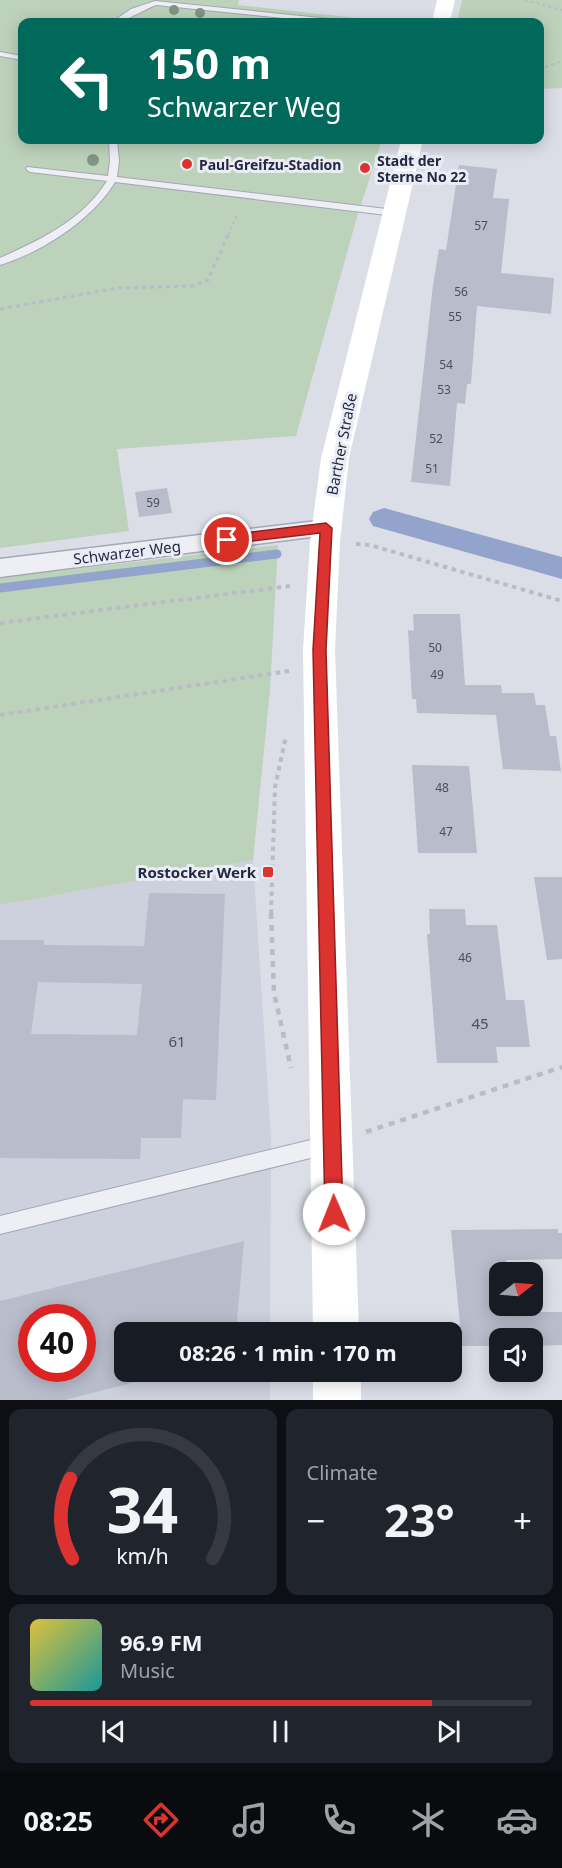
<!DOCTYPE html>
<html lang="en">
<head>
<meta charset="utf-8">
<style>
  body { margin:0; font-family:"Noto Sans",sans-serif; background:#20242c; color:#f1f3f6; height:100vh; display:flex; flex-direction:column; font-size:22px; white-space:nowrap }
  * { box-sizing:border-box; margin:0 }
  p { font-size:20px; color:#9ea1a6 }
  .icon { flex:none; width:33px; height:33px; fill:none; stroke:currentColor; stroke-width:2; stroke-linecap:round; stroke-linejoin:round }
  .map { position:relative; height:1400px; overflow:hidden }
  .details { display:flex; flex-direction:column; gap:9px; padding:9px; background:#0d0f14; flex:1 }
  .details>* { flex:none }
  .banner { position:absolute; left:18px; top:18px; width:526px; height:126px; border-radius:12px; box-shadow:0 3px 15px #0003; background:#00695c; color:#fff; overflow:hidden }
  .needle { width:39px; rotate:73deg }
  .controls { position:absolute; left:489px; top:1262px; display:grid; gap:12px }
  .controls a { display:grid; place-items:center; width:54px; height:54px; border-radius:12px; background:#171b24; box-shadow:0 3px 15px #0003; font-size:30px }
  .speed { position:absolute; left:18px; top:1304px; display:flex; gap:12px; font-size:30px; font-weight:700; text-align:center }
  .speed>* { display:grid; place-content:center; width:78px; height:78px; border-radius:50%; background:#171b24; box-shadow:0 3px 15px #0003; line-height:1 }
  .speed .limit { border:9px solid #d22; background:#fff; color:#111 }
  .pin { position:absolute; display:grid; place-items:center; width:51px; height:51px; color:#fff; margin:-26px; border:3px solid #fff; border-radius:50%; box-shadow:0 2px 6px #0007 }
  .me { position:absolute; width:66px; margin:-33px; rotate:359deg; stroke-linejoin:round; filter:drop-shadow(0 0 4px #0008) }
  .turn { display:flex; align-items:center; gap:21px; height:126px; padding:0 30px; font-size:27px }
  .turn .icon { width:78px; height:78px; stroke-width:2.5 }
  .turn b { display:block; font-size:42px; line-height:51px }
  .big { font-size:45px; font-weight:700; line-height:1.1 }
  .details .widget { flex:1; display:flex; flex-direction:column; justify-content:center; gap:9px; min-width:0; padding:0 21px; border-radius:12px; background:#20242c }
  .details .dial { align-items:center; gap:0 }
  .dial svg { height:156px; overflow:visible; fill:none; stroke:#363941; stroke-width:7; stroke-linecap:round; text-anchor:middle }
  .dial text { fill:#f1f3f6; stroke:none }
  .song { display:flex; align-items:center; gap:18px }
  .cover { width:72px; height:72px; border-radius:9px; background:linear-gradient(135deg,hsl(50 70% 55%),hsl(180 70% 35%)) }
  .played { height:6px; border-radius:3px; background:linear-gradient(90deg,#dc3331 80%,#363941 80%) }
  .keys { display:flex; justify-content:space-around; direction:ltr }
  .heat { display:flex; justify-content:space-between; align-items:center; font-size:33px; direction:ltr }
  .details .tiles { flex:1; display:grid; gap:9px; grid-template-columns:1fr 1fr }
  .widget:last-child { grid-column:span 2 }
  .trip { position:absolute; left:114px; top:1322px; width:348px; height:60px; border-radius:12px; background:#171b24; box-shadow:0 3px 15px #0003; font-weight:700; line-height:60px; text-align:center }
  .tabs { display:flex; height:96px; justify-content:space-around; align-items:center; background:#090b0e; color:#9ea1a6 }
  .tabs .icon { width:42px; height:42px }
  .tabs .selected { color:#dc3331 }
  .tabs b { font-size:27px; color:#f1f3f6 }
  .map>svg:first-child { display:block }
  .built { fill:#cdd0dd; fill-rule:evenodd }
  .green { fill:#bdd2bb }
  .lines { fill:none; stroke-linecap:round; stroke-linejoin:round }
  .stream { stroke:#92a4cc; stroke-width:9 }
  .canal { fill:#92a4cc; fill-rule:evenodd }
  .building { fill:#b8bccb; fill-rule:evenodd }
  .lane-casing { stroke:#a4a8b5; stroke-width:2 }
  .street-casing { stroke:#a4a8b5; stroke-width:3 }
  .path-far3 { stroke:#b9bcc6; stroke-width:2; stroke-dasharray:3 3; stroke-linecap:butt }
  .path-far2 { stroke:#b9bcc6; stroke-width:3; stroke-dasharray:4 4; stroke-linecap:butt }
  .path-far1 { stroke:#b9bcc6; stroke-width:4; stroke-dasharray:4.5 4.5; stroke-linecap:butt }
  .path { stroke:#b9bcc6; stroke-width:4.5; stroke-dasharray:6 6; stroke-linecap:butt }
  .lane { fill:#eeeff5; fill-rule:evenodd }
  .street { fill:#eeeff5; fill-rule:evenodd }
  .secondary { fill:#fff; fill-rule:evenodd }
  .tree { fill:#7e9682 }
  .route { fill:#dc3331; stroke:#8f2120; stroke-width:1.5 }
  .poi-dot { fill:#dc3331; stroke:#eaedf5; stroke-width:2 }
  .labels { text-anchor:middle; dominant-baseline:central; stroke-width:6; stroke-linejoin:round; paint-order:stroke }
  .number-label { font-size:12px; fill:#494e62 }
  .far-poi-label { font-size:14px; font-weight:bold; fill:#24293f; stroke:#eaedf5; text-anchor:start }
  .street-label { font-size:15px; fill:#24293f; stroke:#eaedf5 }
  .poi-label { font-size:15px; font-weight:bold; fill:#24293f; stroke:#eaedf5; text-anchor:end }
  .near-number-label { font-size:15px; fill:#494e62 }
</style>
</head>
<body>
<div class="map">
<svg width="562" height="1400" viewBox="0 0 562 1400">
  <rect width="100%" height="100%" fill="#dbdee7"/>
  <!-- built -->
  <path class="built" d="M253,860L271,1138L270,1332H124V1371H270V1400H0V905ZM32,1317H82V1368H32Z"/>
  <!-- green -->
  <g class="green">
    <polygon points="0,0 239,0 238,5 393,22 22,22 22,140 382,140 357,217 296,436 117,449 129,531 0,548"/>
    <polygon points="462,0 562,0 562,88 540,89 540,22 457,22"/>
    <polygon points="278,545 270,690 253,860 0,905 0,578"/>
  </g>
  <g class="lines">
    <!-- stream -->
    <polyline class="stream" points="0,588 277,554"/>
    <!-- canal -->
    <polygon class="canal" points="384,508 562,557 562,579 373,526 369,519 373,512"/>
  </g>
  <!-- building -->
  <g class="building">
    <polygon points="459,165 497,169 493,198 509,199 501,273 554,278 551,314 477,306 471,384 467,384 465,404 457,403 450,486 411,482 433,285 439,249 446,250"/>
    <polygon points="167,488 172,513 139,517 135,492"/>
    <polygon points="413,614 460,614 465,685 501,685 502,693 534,693 536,705 545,705 550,736 556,736 561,771 503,769 496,715 417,713 416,699 412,699 408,630 414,631"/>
    <polygon points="412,765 469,766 477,853 418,853"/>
    <polygon points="534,877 562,877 562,959 547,960"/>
    <path d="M149,893L225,894L216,1100L183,1099L181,1138H141L140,1159L0,1158V940H44V945L144,946ZM38,982L142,984L137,1035L31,1034Z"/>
    <polygon points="429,909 465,909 466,925 497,925 506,1000 524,1000 530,1047 496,1047 498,1063 437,1063 427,934 430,934"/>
    <polygon points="558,1229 558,1233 562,1233 562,1259 506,1260 508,1272 500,1272 500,1305 512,1305 513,1312 562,1312 562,1345 532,1346 532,1338 500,1338 500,1346 462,1346 451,1230"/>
    <path d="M244,1241L236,1332H124V1371H177L65,1400H0V1301ZM32,1317H82V1368H32Z"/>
  </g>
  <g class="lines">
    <!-- lane casing -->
    <g class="lane-casing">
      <g id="lane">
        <path d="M155,1L340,20L344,22H323L156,5C143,10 124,23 112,22L131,9Z"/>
        <polygon points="0,52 22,56 22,60 0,56"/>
        <path d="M109,140H117L119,161L117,177L395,210L400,213L395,216L115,182C92,220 42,252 0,265V258C40,240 83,220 107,181L30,172L26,169L27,167L108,176L110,161Z"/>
        <polygon points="327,1136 333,1139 336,1145 333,1151 327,1154 0,1234 0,1216"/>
      </g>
    </g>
    <!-- street casing -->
    <g class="street-casing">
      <polygon id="street" points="326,520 334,522 338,528 334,534 0,577 0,559"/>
    </g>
    <!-- path-far3 -->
    <g class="path-far3">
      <polyline points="525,0 562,10"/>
      <polyline points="540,69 562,61"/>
      <polyline points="228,235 238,213"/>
    </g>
    <!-- path-far2 -->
    <polyline class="path-far2" points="0,309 118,288 192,286 208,280 229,233"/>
    <!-- path-far1 -->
    <g class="path-far1">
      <polyline points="356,544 370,545 562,601"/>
      <polyline points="0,623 290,586"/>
      <polyline points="0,715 289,671"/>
      <polyline points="271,914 275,787 286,736"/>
    </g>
    <!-- path -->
    <g class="path">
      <polyline points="271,913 274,993 291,1068"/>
      <polyline points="366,1132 562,1067"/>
    </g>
    <!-- lane -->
    <use href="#lane" class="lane"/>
    <!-- street -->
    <use href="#street" class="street"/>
    <!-- secondary -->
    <g class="secondary">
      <polygon points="437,0 455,0 450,22 432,22"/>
      <polygon points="401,140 423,140 349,458 340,542 335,650 359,1332 313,1332 303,650 310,542 321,458"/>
      <rect x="313" y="1371" width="48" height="29"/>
    </g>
  </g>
  <!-- trees -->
  <g class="tree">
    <circle cx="174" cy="10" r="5"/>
    <circle cx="200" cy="13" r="5"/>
    <circle cx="93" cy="160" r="6"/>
  </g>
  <!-- route -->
  <polygon class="route" points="326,523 332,528 326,650 343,1214 340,1221 334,1223 327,1221 325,1214 313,650 320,533 227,544 221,540 227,535"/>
  <!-- markers -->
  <g class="poi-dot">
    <circle cx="187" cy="164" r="6"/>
    <circle cx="365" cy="168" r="6"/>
    <rect x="262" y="866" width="12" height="12" rx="3"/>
  </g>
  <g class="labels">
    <!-- number labels -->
    <g class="number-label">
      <text x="481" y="225">57</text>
      <text x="461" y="291">56</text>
      <text x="455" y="316">55</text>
      <text x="446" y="364">54</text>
      <text x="444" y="389">53</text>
      <text x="436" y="438">52</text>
      <text x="432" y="468">51</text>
      <text x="153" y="502">59</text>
      <text x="435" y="647">50</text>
      <text x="437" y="674">49</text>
      <text x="442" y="787">48</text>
      <text x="446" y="831">47</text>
      <text x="465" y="957">46</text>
    </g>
    <!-- far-poi labels -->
    <g class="far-poi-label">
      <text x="377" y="160">Stadt der<tspan x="377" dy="16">Sterne No 22</tspan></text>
      <text x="199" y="164">Paul-Greifzu-Stadion</text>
    </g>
    <!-- street labels -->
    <g class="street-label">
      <text transform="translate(341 444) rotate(-79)">Barther Straße</text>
      <text transform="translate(127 552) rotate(-7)">Schwarzer Weg</text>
    </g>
    <!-- poi labels -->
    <g class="poi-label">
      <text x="256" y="872">Rostocker Werk</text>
    </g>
    <!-- near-number labels -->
    <g class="near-number-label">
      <text x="480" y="1023">45</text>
      <text x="177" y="1041">61</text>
    </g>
  </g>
</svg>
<div class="controls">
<a><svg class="needle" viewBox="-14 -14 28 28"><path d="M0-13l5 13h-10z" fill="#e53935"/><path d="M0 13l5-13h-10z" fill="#9ea1a6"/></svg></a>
<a><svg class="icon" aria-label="sound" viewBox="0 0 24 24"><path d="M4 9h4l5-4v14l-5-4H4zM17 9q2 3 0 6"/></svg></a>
</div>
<div class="speed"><div class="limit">40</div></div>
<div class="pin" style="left:227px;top:540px;background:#d93025"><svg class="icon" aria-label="arrive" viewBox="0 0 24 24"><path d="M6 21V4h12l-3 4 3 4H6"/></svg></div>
<svg class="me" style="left:334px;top:1214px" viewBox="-20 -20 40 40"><circle r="19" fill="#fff"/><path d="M0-13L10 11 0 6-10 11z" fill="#dc3331"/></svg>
<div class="trip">08:26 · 1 min · 170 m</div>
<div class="banner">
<div class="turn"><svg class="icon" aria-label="left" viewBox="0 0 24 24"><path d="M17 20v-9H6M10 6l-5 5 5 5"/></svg><div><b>150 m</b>Schwarzer Weg</div></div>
</div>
</div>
<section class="details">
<div class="tiles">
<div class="widget dial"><svg viewBox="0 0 100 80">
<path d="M14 69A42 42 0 1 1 86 69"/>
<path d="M14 69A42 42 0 0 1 13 28" stroke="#dc3331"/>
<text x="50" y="56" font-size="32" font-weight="700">34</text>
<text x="50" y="72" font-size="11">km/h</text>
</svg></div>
<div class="widget"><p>Climate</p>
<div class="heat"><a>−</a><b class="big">23°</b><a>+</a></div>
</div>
<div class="widget">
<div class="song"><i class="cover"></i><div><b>96.9 FM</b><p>Music</p></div></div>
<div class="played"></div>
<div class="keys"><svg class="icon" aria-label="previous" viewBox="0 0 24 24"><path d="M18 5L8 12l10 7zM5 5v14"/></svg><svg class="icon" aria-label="pause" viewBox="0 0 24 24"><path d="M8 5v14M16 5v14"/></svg><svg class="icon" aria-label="next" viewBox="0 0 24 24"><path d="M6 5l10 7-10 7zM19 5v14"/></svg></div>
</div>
</div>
</section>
<nav class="tabs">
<b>08:25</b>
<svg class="icon selected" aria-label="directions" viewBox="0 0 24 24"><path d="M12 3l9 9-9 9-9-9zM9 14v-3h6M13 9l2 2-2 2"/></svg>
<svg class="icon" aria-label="music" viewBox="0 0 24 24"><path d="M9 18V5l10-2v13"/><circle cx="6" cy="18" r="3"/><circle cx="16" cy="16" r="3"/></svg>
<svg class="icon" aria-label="phone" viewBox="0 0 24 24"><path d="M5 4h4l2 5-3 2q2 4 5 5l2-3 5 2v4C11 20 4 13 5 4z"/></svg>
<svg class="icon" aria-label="climate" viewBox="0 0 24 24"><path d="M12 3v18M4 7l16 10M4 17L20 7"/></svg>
<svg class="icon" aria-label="car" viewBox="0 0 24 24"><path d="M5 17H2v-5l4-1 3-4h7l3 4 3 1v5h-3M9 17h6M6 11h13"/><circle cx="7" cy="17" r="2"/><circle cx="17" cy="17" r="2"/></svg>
</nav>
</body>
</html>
